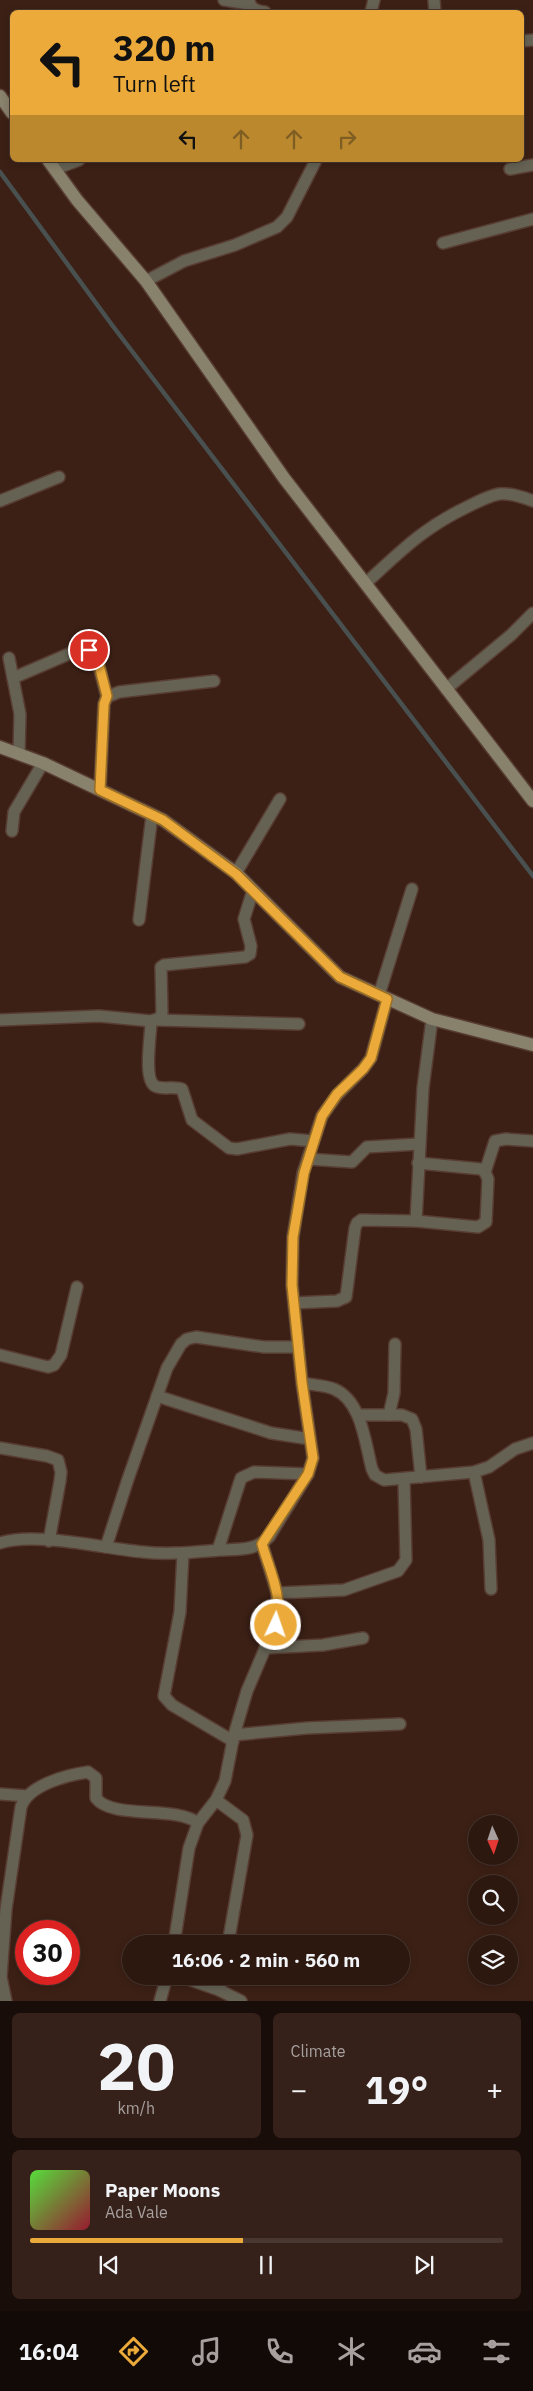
<!DOCTYPE html>
<html lang="en">
<head>
<meta charset="utf-8">
<style>
  body { margin:0; font-family:"IBM Plex Sans",sans-serif; background:#352119; color:#f1f3f6; height:100vh; display:flex; flex-direction:column; font-size:19px; white-space:nowrap }
  * { box-sizing:border-box; margin:0 }
  p { font-size:16px; color:#a7a09f }
  .icon { flex:none; width:28px; height:28px; fill:none; stroke:currentColor; stroke-width:2; stroke-linecap:round; stroke-linejoin:round }
  .map { position:relative; height:2001px; overflow:hidden }
  .drawer { display:flex; flex-direction:column; gap:12px; padding:12px; background:#190d09; flex:1 }
  .drawer>* { flex:none }
  .hud { position:absolute; left:10px; top:10px; width:514px; height:152px; border-radius:8px; box-shadow:0 2px 8px #0003,0 0 0 1px #483730; background:#ebaa39; color:#111; overflow:hidden }
  .needle { width:32px; rotate:177deg }
  .controls { position:absolute; left:468px; top:1815px; display:grid; gap:10px }
  .controls a { display:grid; place-items:center; width:50px; height:50px; border-radius:50%; background:#2d1810; box-shadow:0 2px 8px #0003,0 0 0 1px #483730; font-size:25px }
  .speed { position:absolute; left:15px; top:1920px; display:flex; gap:10px; font-size:25px; font-weight:700; text-align:center }
  .speed>* { display:grid; place-content:center; width:65px; height:65px; border-radius:50%; background:#2d1810; box-shadow:0 2px 8px #0003,0 0 0 1px #483730; line-height:1 }
  .speed .limit { border:8px solid #d22; background:#fff; color:#111 }
  .pin { position:absolute; display:grid; place-items:center; width:42px; height:42px; color:#fff; margin:-21px; border:2px solid #fff; border-radius:50%; box-shadow:0 1px 5px #0007 }
  .me { position:absolute; width:55px; margin:-28px; rotate:3deg; stroke-linejoin:round; filter:drop-shadow(0 0 4px #0008) }
  .turn { display:flex; align-items:center; gap:18px; height:105px; padding:0 20px; font-size:22px }
  .turn .icon { width:65px; height:65px; stroke-width:2.5 }
  .turn b { display:block; font-size:35px; line-height:42px }
  .lanes { display:flex; align-items:center; height:48px; padding:0 20px; background:#0003; justify-content:center; gap:25px; direction:ltr }
  .lanes .off { opacity:.35 }
  .big { font-size:38px; font-weight:700; line-height:1.1 }
  .drawer .widget { flex:1; display:flex; flex-direction:column; justify-content:center; gap:8px; min-width:0; padding:0 18px; border-radius:8px; background:#352119 }
  .drawer .dial { align-items:center; gap:0 }
  .dial b { font-size:65px; line-height:1 }
  .song { display:flex; align-items:center; gap:15px }
  .cover { width:60px; height:60px; border-radius:8px; background:linear-gradient(135deg,hsl(110 70% 55%),hsl(350 70% 35%)) }
  .played { height:5px; border-radius:2px; background:linear-gradient(90deg,#ebaa39 45%,#483730 45%) }
  .keys { display:flex; justify-content:space-around; direction:ltr }
  .heat { display:flex; justify-content:space-between; align-items:center; font-size:28px; direction:ltr }
  .drawer .tiles { flex:1; display:grid; gap:12px; grid-template-columns:1fr 1fr }
  .widget:last-child { grid-column:span 2 }
  .trip { position:absolute; left:122px; top:1935px; width:288px; height:50px; border-radius:25px; background:#2d1810; box-shadow:0 2px 8px #0003,0 0 0 1px #483730; font-weight:700; line-height:50px; text-align:center }
  .tab-bar { display:flex; height:80px; justify-content:space-around; align-items:center; background:#120a06; color:#a7a09f }
  .tab-bar .icon { width:35px; height:35px }
  .tab-bar .active { color:#ebaa39 }
  .tab-bar b { font-size:22px; color:#f1f3f6 }
  .map>svg:first-child { display:block }
  .lines { fill:none; stroke-linecap:round; stroke-linejoin:round }
  .stream { stroke:#495050; stroke-width:4.5 }
  .street-casing { stroke:#583d33; stroke-width:14 }
  .secondary-casing { stroke:#583d33; stroke-width:15 }
  .street { stroke:#656254; stroke-width:11 }
  .secondary { stroke:#88826c; stroke-width:12 }
  .route-casing { stroke:#996e25; stroke-width:12 }
  .route { stroke:#ebaa39; stroke-width:9 }
</style>
</head>
<body>
<div class="map">
<svg width="533" height="2001" viewBox="0 0 533 2001">
  <rect width="100%" height="100%" fill="#3c2015"/>
  <g class="lines">
    <!-- stream -->
    <polyline class="stream" points="0,172 112,325 533,876"/>
    <!-- street casing -->
    <g class="street-casing">
      <g id="street">
        <polyline points="224,0 249,4"/>
        <path d="M249,0C250,9 257,11 265,12"/>
        <polyline points="434,0 435,12"/>
        <polyline points="371,12 374,0"/>
        <polyline points="521,41 533,40"/>
        <polyline points="55,169 79,160"/>
        <polyline points="510,169 533,165"/>
        <polyline points="443,243 533,219"/>
        <polyline points="146,281 184,261 235,245 277,227 287,217 316,160"/>
        <polyline points="0,501 59,477"/>
        <path d="M366,583C401,551 423,528 467,507C477,502 488,496 499,494C510,493 523,497 533,501"/>
        <polyline points="9,658 20,714 19,754"/>
        <polyline points="13,678 78,650 89,650 96,655 107,697"/>
        <polyline points="446,689 511,635 533,613"/>
        <polyline points="100,790 104,704 107,697 119,692 214,681"/>
        <polyline points="12,831 14,812 43,763"/>
        <polyline points="236,873 280,799"/>
        <polyline points="139,920 152,815"/>
        <polyline points="379,995 412,889"/>
        <polyline points="0,1020 99,1016 151,1021 160,1018 162,1013 161,967 164,965 245,957 250,954 251,946 244,919 253,890"/>
        <polyline points="157,1020 299,1024"/>
        <path d="M151,1021C151,1035 143,1079 155,1086C162,1090 174,1086 182,1089L192,1120L229,1148L237,1149L290,1139L313,1141"/>
        <polyline points="308,1159 352,1162 367,1147 419,1144"/>
        <polyline points="485,1172 495,1141 506,1139 533,1141"/>
        <polyline points="416,1221 423,1088 432,1019"/>
        <polyline points="294,1303 337,1301 346,1297 355,1228 357,1223 361,1220 416,1221 478,1227 486,1222 488,1179 485,1172 481,1169 418,1163"/>
        <polyline points="0,1355 48,1367 54,1365 61,1355 77,1287"/>
        <path d="M302,1383C312,1385 324,1385 334,1389C362,1401 365,1443 372,1469L375,1475L384,1480L474,1472L489,1467L515,1449L533,1443"/>
        <polyline points="157,1396 271,1433 310,1439"/>
        <polyline points="358,1415 402,1415 412,1419 416,1429 421,1477"/>
        <polyline points="389,1415 394,1393 395,1344"/>
        <polyline points="0,1448 47,1456 58,1460 61,1472 60,1481 49,1541"/>
        <polyline points="474,1472 489,1540 491,1589"/>
        <path d="M0,1543C35,1531 105,1549 143,1552C169,1555 194,1552 220,1550C238,1549 256,1551 269,1537L308,1474L313,1458L302,1383L292,1285L293,1237L303,1173L322,1116L337,1095L363,1069L371,1058L387,999"/>
        <polyline points="106,1547 128,1479 167,1368 181,1344 187,1339 196,1337 264,1347 298,1347"/>
        <polyline points="218,1550 241,1478 254,1472 308,1474"/>
        <polyline points="183,1553 180,1612 164,1696 172,1705 233,1741"/>
        <polyline points="277,1593 344,1590 398,1571 406,1560 404,1480"/>
        <polyline points="265,1648 323,1645 363,1638"/>
        <polyline points="234,1735 307,1728 400,1724"/>
        <polyline points="0,1794 27,1796"/>
        <polyline points="216,1800 243,1820 247,1835 228,1944"/>
        <polyline points="174,1944 189,1848 198,1823 216,1800 225,1781 234,1735 247,1691 278,1618 277,1593 262,1544"/>
        <polyline points="179,1976 219,1990 241,2001"/>
        <polyline points="219,1990 222,1976"/>
        <path d="M6,2001L1,1977L6,1909L21,1807C28,1785 67,1775 88,1772L96,1778V1798C112,1820 175,1805 198,1823"/>
        <polyline points="160,2001 167,1976"/>
      </g>
    </g>
    <!-- secondary casing -->
    <g class="secondary-casing">
      <g id="secondary">
        <polyline points="0,96 12,113"/>
        <polyline points="48,160 77,200 146,281 284,478 533,801"/>
        <polyline points="0,747 43,763 163,820 236,873 340,977 432,1019 533,1045"/>
      </g>
    </g>
    <!-- street -->
    <use href="#street" class="street"/>
    <!-- secondary -->
    <use href="#secondary" class="secondary"/>
  </g>
  <g class="lines">
    <!-- route casing -->
    <g class="route-casing">
      <path id="route" d="M89,650L96,655L99,665L107,696L104,704L100,790L163,820L236,874L340,977L387,999L371,1058L363,1069L337,1094L322,1116L304,1173L293,1237L292,1285L302,1383L313,1458L308,1474L262,1544C269,1569 284,1598 276,1625"/>
    </g>
    <!-- route -->
    <use href="#route" class="route"/>
  </g>
</svg>
<div class="controls">
<a><svg class="needle" viewBox="-14 -14 28 28"><path d="M0-13l5 13h-10z" fill="#e53935"/><path d="M0 13l5-13h-10z" fill="#a7a09f"/></svg></a>
<a><svg class="icon" aria-label="search" viewBox="0 0 24 24"><circle cx="10" cy="10" r="6"/><path d="M15 15l6 6"/></svg></a>
<a><svg class="icon" aria-label="layers" viewBox="0 0 24 24"><path d="M12 4l9 5-9 5-9-5zM3 14l9 5 9-5"/></svg></a>
</div>
<div class="speed"><div class="limit">30</div></div>
<div class="pin" style="left:89px;top:650px;background:#d93025"><svg class="icon" aria-label="arrive" viewBox="0 0 24 24"><path d="M6 21V4h12l-3 4 3 4H6"/></svg></div>
<svg class="me" style="left:276px;top:1625px" viewBox="-20 -20 40 40"><circle r="17" fill="#ebaa39" stroke="#fff" stroke-width="3"/><path d="M0-11L8 9 0 5-8 9z" fill="#fff"/></svg>
<div class="trip">16:06 · 2 min · 560 m</div>
<div class="hud">
<div class="turn"><svg class="icon" aria-label="left" viewBox="0 0 24 24"><path d="M17 20v-9H6M10 6l-5 5 5 5"/></svg><div><b>320 m</b>Turn left</div></div>
<div class="lanes"><svg class="icon" aria-label="left" viewBox="0 0 24 24"><path d="M17 20v-9H6M10 6l-5 5 5 5"/></svg><svg class="icon off" aria-label="ahead" viewBox="0 0 24 24"><path d="M12 20V5M6 11l6-6 6 6"/></svg><svg class="icon off" aria-label="ahead" viewBox="0 0 24 24"><path d="M12 20V5M6 11l6-6 6 6"/></svg><svg class="icon off" aria-label="right" viewBox="0 0 24 24"><path d="M7 20v-9h11M14 6l5 5-5 5"/></svg></div>
</div>
</div>
<section class="drawer">
<div class="tiles">
<div class="widget dial"><b>20</b><p>km/h</p></div>
<div class="widget"><p>Climate</p>
<div class="heat"><a>−</a><b class="big">19°</b><a>+</a></div>
</div>
<div class="widget">
<div class="song"><i class="cover"></i><div><b>Paper Moons</b><p>Ada Vale</p></div></div>
<div class="played"></div>
<div class="keys"><svg class="icon" aria-label="previous" viewBox="0 0 24 24"><path d="M18 5L8 12l10 7zM5 5v14"/></svg><svg class="icon" aria-label="pause" viewBox="0 0 24 24"><path d="M8 5v14M16 5v14"/></svg><svg class="icon" aria-label="next" viewBox="0 0 24 24"><path d="M6 5l10 7-10 7zM19 5v14"/></svg></div>
</div>
</div>
</section>
<nav class="tab-bar">
<b>16:04</b>
<svg class="icon active" aria-label="directions" viewBox="0 0 24 24"><path d="M12 3l9 9-9 9-9-9zM9 14v-3h6M13 9l2 2-2 2"/></svg>
<svg class="icon" aria-label="music" viewBox="0 0 24 24"><path d="M9 18V5l10-2v13"/><circle cx="6" cy="18" r="3"/><circle cx="16" cy="16" r="3"/></svg>
<svg class="icon" aria-label="phone" viewBox="0 0 24 24"><path d="M5 4h4l2 5-3 2q2 4 5 5l2-3 5 2v4C11 20 4 13 5 4z"/></svg>
<svg class="icon" aria-label="climate" viewBox="0 0 24 24"><path d="M12 3v18M4 7l16 10M4 17L20 7"/></svg>
<svg class="icon" aria-label="car" viewBox="0 0 24 24"><path d="M5 17H2v-5l4-1 3-4h7l3 4 3 1v5h-3M9 17h6M6 11h13"/><circle cx="7" cy="17" r="2"/><circle cx="17" cy="17" r="2"/></svg>
<svg class="icon" aria-label="filters" viewBox="0 0 24 24"><path d="M4 7h16M4 17h16"/><circle cx="9" cy="7" r="2"/><circle cx="15" cy="17" r="2"/></svg>
</nav>
</body>
</html>
